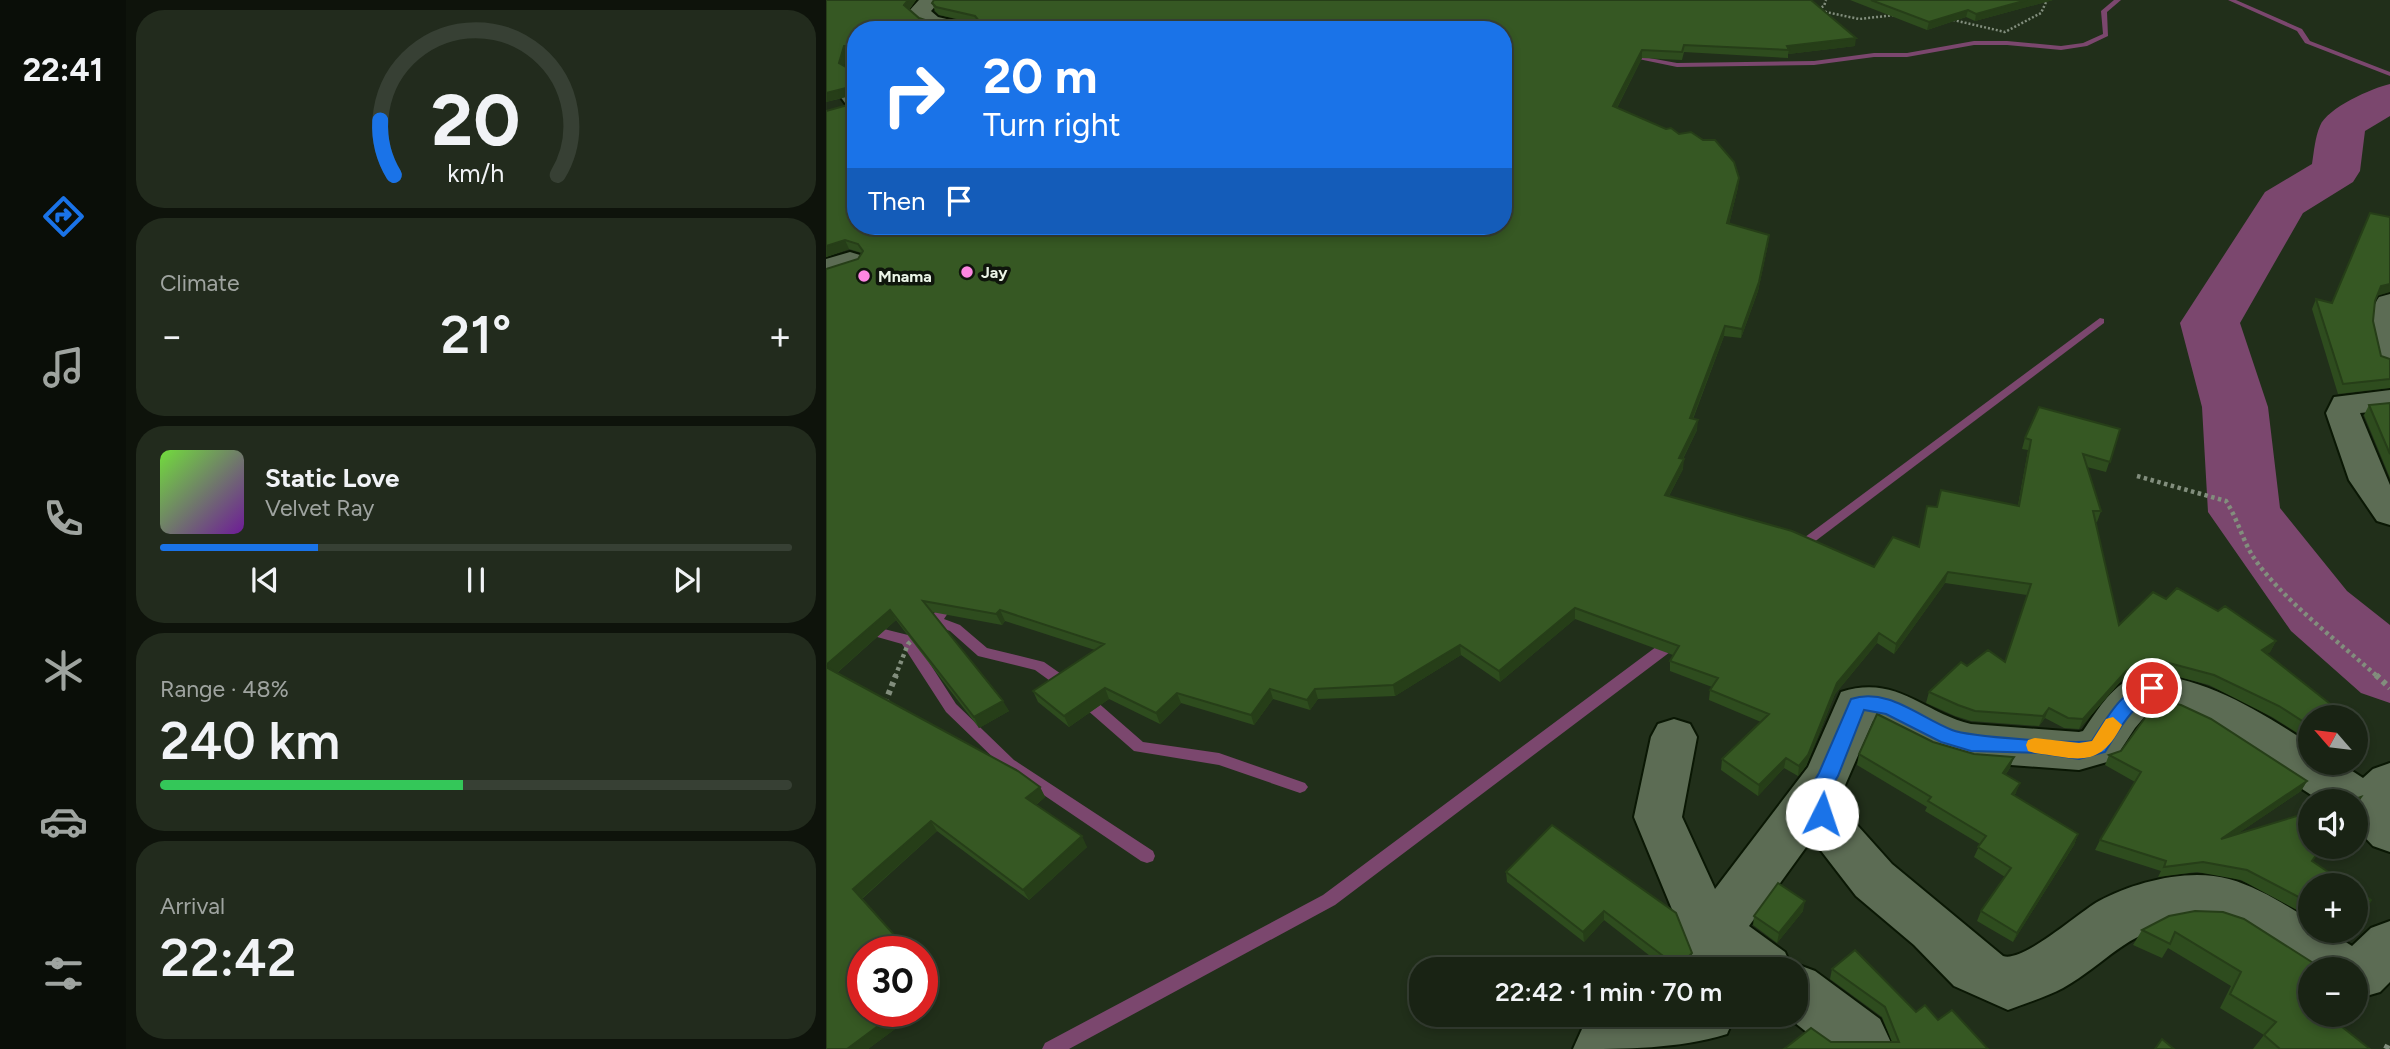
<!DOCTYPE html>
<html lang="en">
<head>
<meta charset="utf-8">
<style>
  body { margin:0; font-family:Figtree,sans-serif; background:#222b1d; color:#f1f3f6; height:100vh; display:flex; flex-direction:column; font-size:26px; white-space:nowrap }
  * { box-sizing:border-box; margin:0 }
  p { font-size:23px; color:#9fa4a0 }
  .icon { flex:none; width:38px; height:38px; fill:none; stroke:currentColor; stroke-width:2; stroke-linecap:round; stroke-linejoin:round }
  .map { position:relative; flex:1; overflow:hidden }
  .details { display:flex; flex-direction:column; gap:10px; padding:10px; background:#0e130b; width:700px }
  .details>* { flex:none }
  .top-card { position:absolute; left:21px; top:21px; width:665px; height:214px; border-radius:28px; box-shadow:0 4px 10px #0003,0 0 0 2px #374034; background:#1a73e8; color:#fff; overflow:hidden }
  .needle { width:46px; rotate:298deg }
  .fabs { position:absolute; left:1472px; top:705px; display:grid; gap:14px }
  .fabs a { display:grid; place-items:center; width:70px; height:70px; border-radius:50%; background:#192314; box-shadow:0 4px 10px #0003,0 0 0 2px #374034; font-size:35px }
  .speed { position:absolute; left:21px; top:936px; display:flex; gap:14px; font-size:35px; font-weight:700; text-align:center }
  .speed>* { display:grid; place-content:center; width:91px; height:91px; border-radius:50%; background:#192314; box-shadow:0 4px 10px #0003,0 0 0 2px #374034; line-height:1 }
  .speed .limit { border:10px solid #d22; background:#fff; color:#111 }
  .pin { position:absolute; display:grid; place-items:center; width:60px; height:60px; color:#fff; margin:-30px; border:4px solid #fff; border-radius:50%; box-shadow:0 2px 7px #0007 }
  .me { position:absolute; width:77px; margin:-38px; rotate:4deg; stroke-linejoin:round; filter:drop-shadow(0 0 5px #0008) }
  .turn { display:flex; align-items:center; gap:24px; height:147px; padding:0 21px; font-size:32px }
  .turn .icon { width:91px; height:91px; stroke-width:2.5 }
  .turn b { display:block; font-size:49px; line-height:60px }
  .then { display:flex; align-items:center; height:66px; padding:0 21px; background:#0003; gap:14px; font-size:26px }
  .big { font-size:52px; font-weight:600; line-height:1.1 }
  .details .tile { flex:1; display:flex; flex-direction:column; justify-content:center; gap:10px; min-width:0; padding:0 24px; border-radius:28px; background:#222b1d }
  .details .dial { align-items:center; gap:0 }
  .dial svg { height:182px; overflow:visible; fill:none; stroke:#374034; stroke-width:7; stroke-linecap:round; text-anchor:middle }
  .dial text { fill:#f1f3f6; stroke:none }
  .song { display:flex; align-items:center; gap:21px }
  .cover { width:84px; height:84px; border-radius:10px; background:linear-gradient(135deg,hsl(100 70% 55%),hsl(280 70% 35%)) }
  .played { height:7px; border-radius:4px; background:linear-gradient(90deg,#1a73e8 25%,#374034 25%) }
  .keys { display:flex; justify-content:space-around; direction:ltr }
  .heat { display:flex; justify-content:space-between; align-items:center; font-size:38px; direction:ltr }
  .charge { height:10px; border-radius:5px; background:linear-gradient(90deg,#34c759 48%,#374034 0) }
  .trip { position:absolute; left:583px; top:957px; width:399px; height:70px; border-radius:28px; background:#192314; box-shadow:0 4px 10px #0003,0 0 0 2px #374034; font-weight:600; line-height:70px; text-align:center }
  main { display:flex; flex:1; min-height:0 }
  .menu { display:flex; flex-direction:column; width:126px; justify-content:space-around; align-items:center; background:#0a0e08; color:#9fa4a0 }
  .menu .icon { width:49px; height:49px }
  .menu .active { color:#1a73e8 }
  .menu b { font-size:32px; color:#f1f3f6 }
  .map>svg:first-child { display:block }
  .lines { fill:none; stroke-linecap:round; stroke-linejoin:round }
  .stream { fill:#7b476e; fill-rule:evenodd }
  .river { fill:#7b476e; fill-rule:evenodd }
  .minor-casing { stroke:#0a1704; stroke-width:4 }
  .path-far2 { stroke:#828e7d; stroke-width:2.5; stroke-dasharray:2 2; stroke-linecap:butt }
  .path-far1 { stroke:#828e7d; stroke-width:4.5; stroke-dasharray:3.5 3.5; stroke-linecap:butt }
  .path { stroke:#828e7d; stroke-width:6; stroke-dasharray:4.5 4.5; stroke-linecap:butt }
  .minor { fill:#5c6c54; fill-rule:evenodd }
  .wall { fill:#2e4c1e; fill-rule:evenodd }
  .shaded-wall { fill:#263e18 }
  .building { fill:#365823; stroke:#263e18; stroke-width:2; fill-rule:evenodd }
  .route { fill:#1a73e8; stroke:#114b97; stroke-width:2 }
  .slow { fill:#f59e0b }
  .poi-dot { fill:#fd86e1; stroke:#0f150c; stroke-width:2.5 }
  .labels { text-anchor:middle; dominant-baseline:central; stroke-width:7; stroke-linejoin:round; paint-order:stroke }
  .far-poi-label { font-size:16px; font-weight:bold; fill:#ebf4e7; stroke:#0f150c; text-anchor:start }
</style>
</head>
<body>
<main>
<nav class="menu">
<b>22:41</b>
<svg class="icon active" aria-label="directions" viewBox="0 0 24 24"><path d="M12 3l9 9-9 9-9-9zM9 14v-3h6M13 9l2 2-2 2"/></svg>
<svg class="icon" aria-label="music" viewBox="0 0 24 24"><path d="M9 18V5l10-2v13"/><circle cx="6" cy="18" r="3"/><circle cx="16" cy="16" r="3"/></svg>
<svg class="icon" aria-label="phone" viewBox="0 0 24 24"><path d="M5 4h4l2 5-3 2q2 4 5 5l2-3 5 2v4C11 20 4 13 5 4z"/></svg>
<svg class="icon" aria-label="climate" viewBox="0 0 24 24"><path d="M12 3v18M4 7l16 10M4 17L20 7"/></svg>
<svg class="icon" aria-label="car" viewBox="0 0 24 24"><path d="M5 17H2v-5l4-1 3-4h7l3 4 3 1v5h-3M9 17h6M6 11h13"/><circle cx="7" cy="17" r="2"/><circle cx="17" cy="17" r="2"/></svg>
<svg class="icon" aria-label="filters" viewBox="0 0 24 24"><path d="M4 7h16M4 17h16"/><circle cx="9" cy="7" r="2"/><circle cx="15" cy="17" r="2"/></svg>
</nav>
<section class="details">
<div class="tile dial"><svg viewBox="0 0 100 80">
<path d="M14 69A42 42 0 1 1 86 69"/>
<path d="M14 69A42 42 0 0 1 8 45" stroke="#1a73e8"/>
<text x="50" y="56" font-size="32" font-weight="700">20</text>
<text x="50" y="72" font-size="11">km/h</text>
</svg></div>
<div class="tile"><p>Climate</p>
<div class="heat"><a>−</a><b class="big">21°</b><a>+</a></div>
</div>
<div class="tile">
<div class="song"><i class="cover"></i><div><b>Static Love</b><p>Velvet Ray</p></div></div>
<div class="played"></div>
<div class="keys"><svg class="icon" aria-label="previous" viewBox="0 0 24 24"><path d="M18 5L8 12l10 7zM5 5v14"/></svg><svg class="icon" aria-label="pause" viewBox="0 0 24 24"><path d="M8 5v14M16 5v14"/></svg><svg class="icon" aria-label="next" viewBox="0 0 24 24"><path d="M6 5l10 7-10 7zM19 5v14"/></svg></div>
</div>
<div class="tile"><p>Range · 48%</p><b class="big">240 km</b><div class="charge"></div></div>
<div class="tile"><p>Arrival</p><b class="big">22:42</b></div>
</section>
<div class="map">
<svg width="1564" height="1049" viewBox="0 0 1564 1049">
  <rect width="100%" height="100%" fill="#212f1a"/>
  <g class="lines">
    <!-- stream -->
    <g class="stream">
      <polygon points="1288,0 1295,0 1281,12 1282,36 1261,46 1235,50 1181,45 1148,45 1081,57 1048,57 988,65 851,67 798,56 801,54 851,63 988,61 1048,53 1081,53 1148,41 1181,41 1235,46 1257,43 1277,34 1275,11"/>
      <polygon points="1402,0 1410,0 1476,29 1484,41 1564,72 1564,76 1479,43 1471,31"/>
      <polygon points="1274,318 1278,319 1278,323 975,552 967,552 965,549 967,546"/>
      <polygon points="123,596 128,598 130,601 118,619 134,625 161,648 218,662 248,683 250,687 248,691 243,692 238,691 209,670 152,656 124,631 105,624 103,621 105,618 118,598"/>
      <polygon points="42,625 86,636 130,704 188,760 327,851 329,856 327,861 321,863 315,861 178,768 120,712 76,644 37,633 35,630 37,627"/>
      <polygon points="847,637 852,638 854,642 852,646 509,905 243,1049 216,1049 219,1043 497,895 842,638"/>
      <polygon points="257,692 262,694 317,742 393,753 479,783 482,787 479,791 474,793 393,765 308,751 252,702 250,698 252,694"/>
    </g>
    <!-- river -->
    <path class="river" d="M1564,84V116L1539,131L1534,171L1527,182L1477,213L1414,323L1442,407L1454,508L1521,591L1564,625V703L1535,693L1465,631L1382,512L1376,407L1354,323L1439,192L1486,164C1488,152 1489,137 1494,126C1501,108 1546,88 1564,84Z"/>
    <!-- minor casing -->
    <g class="minor-casing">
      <g id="minor">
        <path d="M93,0H115L105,11L112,17L151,26L154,30C127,30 100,35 83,11Z"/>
        <polygon points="30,76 30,109 22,107 8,88 11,83"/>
        <polygon points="24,252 34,255 39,261 34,267 0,278 0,259"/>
        <path d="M1564,294V368L1552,365C1542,349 1542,312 1553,297Z"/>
        <polygon points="1564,390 1564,410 1534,413 1564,485 1564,525 1551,521 1523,480 1500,413 1508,397"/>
        <path d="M1315,674C1376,675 1434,711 1484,744V763H1514L1537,778L1547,769L1564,763V852L1547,846L1530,828V802H1496L1381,727L1351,713L1326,708L1309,728L1288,760L1253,770L1145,762L1105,750L1047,721L1013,799L1032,826L1066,864L1177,956C1197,963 1253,912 1273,901C1309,882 1362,868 1403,879C1432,887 1458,904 1484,920V931H1502L1526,946L1545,928L1564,921V982L1554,992L1530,999V970H1484V979L1409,931C1390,922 1373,921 1352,924C1298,933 1281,963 1237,988C1220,997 1200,1003 1182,1010L1128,986L1088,945L1030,896L986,839L923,926L959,952L965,966L970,964L989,971L1054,1019L1068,1049H1002L959,1015H970V970H871L808,817L825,737L832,724L848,719L864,724L871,737L856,817L889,889L982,767L1015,692C1070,674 1096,712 1145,724L1253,732L1257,731C1273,708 1287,683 1315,674Z"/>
        <path d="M769,1015H909L901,1034C852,1049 800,1049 747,1049L756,1029Z"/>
      </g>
    </g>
    <!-- path-far2 -->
    <g class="path-far2">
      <polyline points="992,9 998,6 1000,0"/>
      <polyline points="995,11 1033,19 1069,15"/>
      <polyline points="1123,19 1179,32 1215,13 1221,0"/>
    </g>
    <!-- path-far1 -->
    <g class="path-far1">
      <path d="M1311,476L1400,501C1411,518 1416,538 1426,555C1453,597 1513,642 1552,677"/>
      <polyline points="69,677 82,644 88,639"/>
    </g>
    <!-- path -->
    <g class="path">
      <polyline points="1550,675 1564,688"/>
      <polyline points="59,703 70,675"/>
      <polyline points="1560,1049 1564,1041"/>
    </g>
    <!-- minor -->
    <use href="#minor" class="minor"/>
  </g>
  <!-- wall -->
  <g class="wall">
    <path d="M0,0H90L83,10L93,18L111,24L148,23L113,15L109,11L106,3L1029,46L962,54V58L858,52L856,60L816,58L791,108L913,178L912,187L903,224L943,235L942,244L932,291L915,338L898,336L867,419L871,430L857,459V469L843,496L1048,567L1093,547L1111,507L1192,505L1202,450L1196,449L1199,438L1294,429L1280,472L1261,467L1275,511L1271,522H1269L1293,625L1340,599L1450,641L1444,652L1441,654L1484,718V741L1446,717L1383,685L1338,673L1314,672L1295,681L1253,729L1238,728L1219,718L1213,726L1145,721L1129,716L1100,703L1103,692L1141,666L1179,662L1201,595L1119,583L1068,654L1051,643L1009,694L980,766L972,776L958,768L932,796L895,770L896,759L935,722L883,700L884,690L886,687L844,671V661L847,655L749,619L674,682L635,655L569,696L492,699L484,710L447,699L428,725L355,703L334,724L283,699L243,727L212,702L207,691L269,650L179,621L176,625L106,612L183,711L153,728L70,620L11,673L214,787L219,797L210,805L261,847L203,900L111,831L36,899L37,952L92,1012L42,1049H0V269L32,259L36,253L23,249L0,257L29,103V95L0,102ZM21,54L29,55L27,71L18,66Z"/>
    <polygon points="1024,0 1227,0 1149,21 1140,17 1101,30"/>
    <polygon points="1551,296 1549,301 1547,321 1555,356 1564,359 1564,388 1512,394 1486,309 1490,299 1505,303"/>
    <polygon points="1564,403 1564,478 1538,415 1543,405"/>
    <polygon points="1107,742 1184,768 1180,774 1190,793 1188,796 1252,834 1248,845 1187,942 1151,921 1155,911 1179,877 1148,857 1154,844 1099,811 1101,807 1031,765 1033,754"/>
    <polygon points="1283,755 1481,781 1475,791 1411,834 1486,861 1484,886 1484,917 1415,880 1371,872 1332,877 1335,871 1269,850 1274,840 1309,782 1279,765"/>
    <polygon points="680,872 850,913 865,963 859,970 842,970 778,920 758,942 681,882"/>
    <polygon points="977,911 951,943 927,925 928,916"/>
    <polygon points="1343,916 1479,997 1544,1049 1427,1049 1438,1035 1394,1008 1405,986 1342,948 1336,958 1307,945 1316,930"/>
    <polygon points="1507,931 1523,931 1518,938"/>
    <polygon points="1006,969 1090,1012 1112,1020 1162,1049 1005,1042 1066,1042 1056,1017 1004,979"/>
  </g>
  <!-- shaded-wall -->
  <g class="shaded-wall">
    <polygon points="82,0 90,0 81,13 78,5"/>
    <polygon points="1201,0 1227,0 1149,21 1150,14"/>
    <polygon points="1142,10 1140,17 1101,30 1103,22"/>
    <polygon points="1030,38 1029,46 962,54 963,50 961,46"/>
    <polygon points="18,46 21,54 17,71 13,63"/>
    <polygon points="816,50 816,58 787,115 787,106"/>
    <polygon points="28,86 30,94 0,102 0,93"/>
    <polygon points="913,178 912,187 901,233 901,223"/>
    <polygon points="943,235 942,244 932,291 915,338 916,329"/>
    <polygon points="19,240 23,249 0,257 0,246"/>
    <polygon points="1564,284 1564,292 1551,296 1555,286"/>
    <polygon points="899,326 898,336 863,428 864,418"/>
    <polygon points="872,420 871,430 852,468 853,458"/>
    <polygon points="858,459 857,469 838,505 839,495"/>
    <polygon points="1122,572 1119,583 1068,654 1070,644"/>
    <polygon points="749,608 749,619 674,682 673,671"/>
    <polygon points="64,610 70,620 6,677 0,668 0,665"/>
    <polygon points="174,610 179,621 176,625 170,614"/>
    <polygon points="1053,633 1051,643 1009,694 980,766 972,776 973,766 1011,683"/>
    <polygon points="1450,641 1444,652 1431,661 1436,650"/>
    <polygon points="634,645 635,655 569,696 567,685"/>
    <polygon points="1319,661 1314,672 1295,681 1253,729 1257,719 1300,671"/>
    <polygon points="279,688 283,699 243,727 238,716"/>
    <polygon points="444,689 447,699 428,725 425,715"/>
    <polygon points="489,689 492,699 484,710 481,700"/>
    <polygon points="351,693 355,703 334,724 330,713"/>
    <polygon points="177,701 183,711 153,728 148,717"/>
    <polygon points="1223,708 1219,718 1213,726 1217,716"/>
    <polygon points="1188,757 1184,768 1173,783 1177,773"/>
    <polygon points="960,758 958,768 932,796 933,785"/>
    <polygon points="1481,781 1475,791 1389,849 1395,839"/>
    <polygon points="1194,783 1190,793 1182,804 1186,794"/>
    <polygon points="214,787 219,797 206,808 200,798"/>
    <polygon points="105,821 111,831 35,899 27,889"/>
    <polygon points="1252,834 1248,845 1187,942 1191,933"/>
    <polygon points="256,836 261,847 203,900 197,890"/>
    <polygon points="979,901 977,911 951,943 953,933"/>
    <polygon points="778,911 778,920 758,942 757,932"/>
    <polygon points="866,953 865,963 859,970 853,970"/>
    <polygon points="96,997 102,1005 96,1009"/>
    <polygon points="71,1012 92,1012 42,1049 21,1049"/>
  </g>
  <!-- building -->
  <g class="building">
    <path d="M0,0H82L78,5L93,18L111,24L154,22L149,16L110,7L106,3L108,0H985L1030,38L961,46L963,50L858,45L856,52L816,50L787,106L840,129L845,128L853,134L865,132L877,140H889L908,162L913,178L901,223L943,235L933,282L916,329L899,326L864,418L872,420L853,458L858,459L839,495L966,531L1048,567L1067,537L1093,547L1101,506L1111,507L1115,490L1193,506L1205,440L1199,438L1213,407L1294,429L1284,462L1257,454L1275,511H1267L1293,625L1327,592L1340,599L1351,588L1392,611L1399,606L1450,641L1436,650L1522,718H1484V726L1453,706L1388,675L1343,663L1319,661L1300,671L1257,719L1242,718L1223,708L1217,716L1149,711L1132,705L1103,692L1135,662L1141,666L1162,650L1179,662L1205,584L1122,572L1070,644L1053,633L1011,683L982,755L973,766L960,758L933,785L896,759L943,714L884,690L892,678L844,661L853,646L749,608L673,671L634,645L567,685L489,689L481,700L444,689L425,715L351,693L330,713L279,688L238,716L207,691L278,644L174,610L170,614L97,601L177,701L148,717L64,610L0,665V269L32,259L37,251L32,244L19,240L0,246V111L29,103L28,86L0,93ZM30,30H677V226H30ZM18,46L29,47L27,71L13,63Z"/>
    <polygon points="1045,0 1201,0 1150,14 1142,10 1103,22"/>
    <polygon points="1544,213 1564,217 1564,284 1555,286 1549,301 1547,321 1555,356 1564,359 1564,379 1517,384 1490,299 1506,303"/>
    <polygon points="1564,403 1564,454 1543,405"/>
    <polygon points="0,667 192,771 214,787 200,798 256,836 197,890 105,821 27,889 80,948 74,952 37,952 37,1012 71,1012 21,1049 0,1049"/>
    <polygon points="1332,700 1355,705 1385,719 1481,781 1395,839 1484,812 1484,847 1496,847 1486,861 1523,886 1484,886 1484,903 1421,870 1377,862 1338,867 1340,861 1274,840 1315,772 1283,755 1295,751"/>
    <polygon points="1051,714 1107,742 1148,754 1188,757 1177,773 1194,783 1186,794 1252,834 1191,933 1155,911 1185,868 1152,847 1160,836 1102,801 1105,797 1033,754"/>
    <polygon points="1535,797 1530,804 1530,802 1520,802"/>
    <polygon points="726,825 850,913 866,953 853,968 778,911 757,932 680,872"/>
    <polygon points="952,883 979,901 953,933 928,916"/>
    <polygon points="1530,890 1545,900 1530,922"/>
    <polygon points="1369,911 1397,912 1418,919 1492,966 1490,970 1484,970 1484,985 1479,997 1484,1001 1484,1015 1501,1015 1544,1049 1454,1049 1438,1035 1450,1022 1404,994 1415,972 1349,932 1344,944 1316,930 1343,916"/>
    <polygon points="1029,950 1090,1012 1099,1005 1112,1020 1126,1010 1162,1049 958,1049 985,1028 1005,1042 1073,1042 1059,1007 1006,969"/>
    <polygon points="1336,1039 1348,1049 1329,1049"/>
  </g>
  <!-- route -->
  <path class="route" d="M1326,681L1333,683L1335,688L1333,693C1307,702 1293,730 1279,752L1253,759L1213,753L1145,751L1115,742L1060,714L1038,710L1012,776L998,799L1006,814L1003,820L996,822L988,820L978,798L993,773L1025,699C1061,687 1093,717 1126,730C1143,737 1249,744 1266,741C1282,716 1297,688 1326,681Z"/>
  <!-- slow -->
  <path class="slow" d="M1287,717L1296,725C1273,769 1253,759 1209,753L1202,751L1200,745L1202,740L1209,738L1253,743L1266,741L1280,719Z"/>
  <!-- markers -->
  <g class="poi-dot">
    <circle cx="141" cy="272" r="7"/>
    <circle cx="38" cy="276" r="7"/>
  </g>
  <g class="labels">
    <!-- far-poi labels -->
    <g class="far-poi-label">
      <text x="155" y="272">Jay</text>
      <text x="52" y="276">Mnama</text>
    </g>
  </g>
</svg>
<div class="fabs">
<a><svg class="needle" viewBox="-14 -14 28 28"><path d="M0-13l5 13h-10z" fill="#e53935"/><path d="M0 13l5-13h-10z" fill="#9fa4a0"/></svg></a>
<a><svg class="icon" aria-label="sound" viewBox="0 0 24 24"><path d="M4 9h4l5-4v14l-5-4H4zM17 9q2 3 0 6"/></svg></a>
<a>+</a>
<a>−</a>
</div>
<div class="speed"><div class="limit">30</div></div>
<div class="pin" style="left:1326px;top:688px;background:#d93025"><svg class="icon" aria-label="arrive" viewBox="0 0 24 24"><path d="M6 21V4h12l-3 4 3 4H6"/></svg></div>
<svg class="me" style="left:996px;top:814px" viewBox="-20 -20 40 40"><circle r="19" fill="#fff"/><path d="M0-13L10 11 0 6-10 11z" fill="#1a73e8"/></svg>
<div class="trip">22:42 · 1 min · 70 m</div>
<div class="top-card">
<div class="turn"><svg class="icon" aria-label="right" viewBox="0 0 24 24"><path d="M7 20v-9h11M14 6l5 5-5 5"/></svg><div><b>20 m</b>Turn right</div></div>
<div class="then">Then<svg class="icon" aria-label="arrive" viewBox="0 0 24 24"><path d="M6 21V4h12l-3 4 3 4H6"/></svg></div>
</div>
</div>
</main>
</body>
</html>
